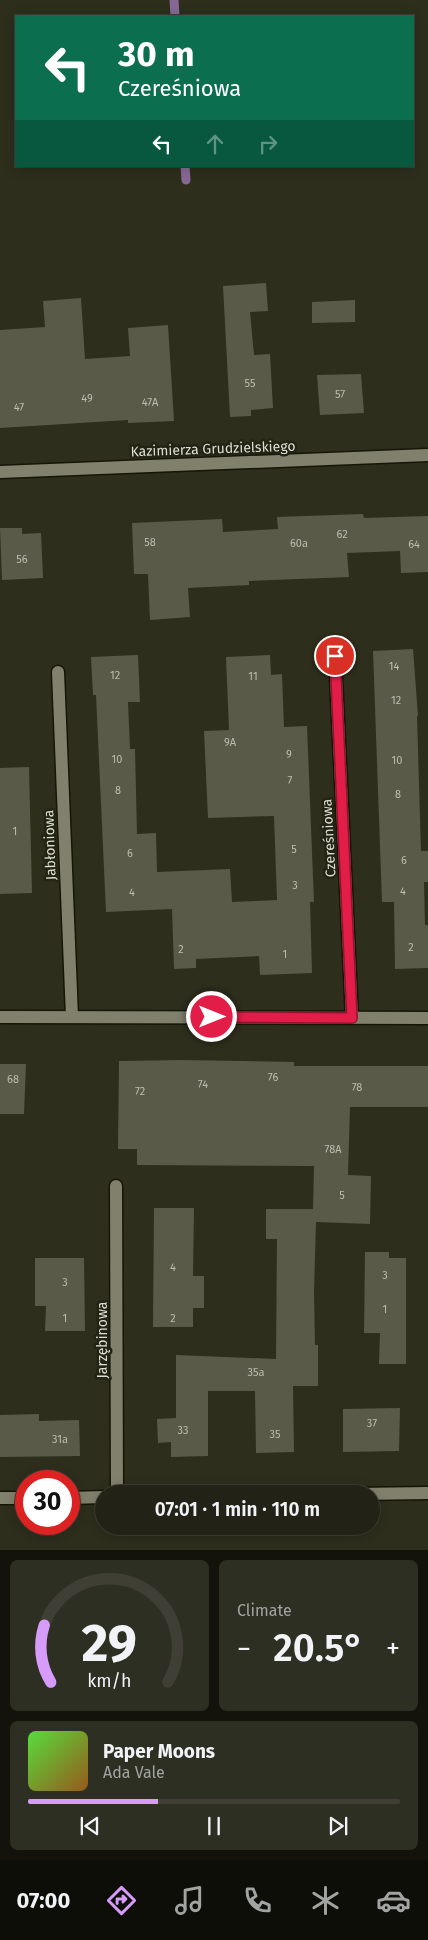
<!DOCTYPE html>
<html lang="en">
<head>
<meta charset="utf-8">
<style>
  body { margin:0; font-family:"Fira Sans",sans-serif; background:#2e2f23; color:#f1f3f6; height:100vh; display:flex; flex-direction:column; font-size:19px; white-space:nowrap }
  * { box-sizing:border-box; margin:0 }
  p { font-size:16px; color:#a2a4a1 }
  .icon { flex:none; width:28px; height:28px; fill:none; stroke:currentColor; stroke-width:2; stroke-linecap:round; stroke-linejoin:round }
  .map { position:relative; height:1550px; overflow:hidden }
  .panel { display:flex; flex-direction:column; gap:10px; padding:10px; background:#13130c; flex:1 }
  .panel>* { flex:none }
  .banner { position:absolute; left:15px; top:15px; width:399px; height:152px; border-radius:0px; box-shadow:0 2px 12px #0003,0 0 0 1px #3f3f35; background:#0b6e4f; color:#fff; overflow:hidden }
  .speed { position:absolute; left:15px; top:1470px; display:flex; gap:10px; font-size:25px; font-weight:700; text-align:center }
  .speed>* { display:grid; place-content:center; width:65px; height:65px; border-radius:50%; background:#222216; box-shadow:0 2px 12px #0003,0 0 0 1px #3f3f35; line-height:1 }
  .speed .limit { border:8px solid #d22; background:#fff; color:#111 }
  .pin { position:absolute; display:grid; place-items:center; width:42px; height:42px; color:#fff; margin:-21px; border:2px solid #fff; border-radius:50%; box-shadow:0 1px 5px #0007 }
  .me { position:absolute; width:55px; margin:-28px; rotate:90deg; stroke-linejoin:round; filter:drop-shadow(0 0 4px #0008) }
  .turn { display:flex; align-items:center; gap:18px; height:105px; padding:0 20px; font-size:22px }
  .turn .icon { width:65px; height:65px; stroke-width:2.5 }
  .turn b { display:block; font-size:35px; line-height:42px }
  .lanes { display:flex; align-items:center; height:48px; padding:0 20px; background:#0003; justify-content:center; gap:25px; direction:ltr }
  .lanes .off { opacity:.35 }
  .big { font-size:38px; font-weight:600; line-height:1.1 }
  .panel .card { flex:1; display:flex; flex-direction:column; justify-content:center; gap:8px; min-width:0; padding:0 18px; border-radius:8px; background:#2e2f23 }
  .panel .dial { align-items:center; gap:0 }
  .dial svg { height:130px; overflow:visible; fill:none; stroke:#3f3f35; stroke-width:7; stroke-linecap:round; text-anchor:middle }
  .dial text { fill:#f1f3f6; stroke:none }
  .song { display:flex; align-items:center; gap:15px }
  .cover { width:60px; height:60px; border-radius:8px; background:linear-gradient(135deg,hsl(110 70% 55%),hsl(30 70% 35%)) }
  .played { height:5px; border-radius:2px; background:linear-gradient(90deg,#d79bf9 35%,#3f3f35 35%) }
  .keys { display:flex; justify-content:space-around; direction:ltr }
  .heat { display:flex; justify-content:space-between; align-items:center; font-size:28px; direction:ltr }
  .panel .tiles { flex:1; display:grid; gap:10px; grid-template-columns:1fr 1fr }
  .card:last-child { grid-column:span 2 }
  .trip { position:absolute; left:95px; top:1485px; width:285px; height:50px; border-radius:25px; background:#222216; box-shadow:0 2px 12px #0003,0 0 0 1px #3f3f35; font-weight:600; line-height:50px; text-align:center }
  .menu { display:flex; height:80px; justify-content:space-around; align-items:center; background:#0e0e09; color:#a2a4a1 }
  .menu .icon { width:35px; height:35px }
  .menu .selected { color:#d79bf9 }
  .menu b { font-size:22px; color:#f1f3f6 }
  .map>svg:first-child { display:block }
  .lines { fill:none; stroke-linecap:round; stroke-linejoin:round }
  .stream { stroke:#876895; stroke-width:9 }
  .building { fill:#595a47 }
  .minor-casing { stroke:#161607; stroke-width:15 }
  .tertiary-casing { stroke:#161607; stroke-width:15 }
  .minor { stroke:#80806d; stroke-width:12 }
  .tertiary { stroke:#80806d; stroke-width:12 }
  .route-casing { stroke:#92132f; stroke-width:12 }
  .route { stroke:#e11d48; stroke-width:9 }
  .labels { text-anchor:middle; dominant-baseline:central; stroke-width:5; stroke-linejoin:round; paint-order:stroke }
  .number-label { font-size:11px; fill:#bcbdb0 }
  .street-label { font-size:14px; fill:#ddded3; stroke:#242414 }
</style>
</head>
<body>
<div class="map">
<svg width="428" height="1550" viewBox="0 0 428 1550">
  <rect width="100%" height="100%" fill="#2e2e1d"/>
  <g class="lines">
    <!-- stream -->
    <g class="stream">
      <polyline points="174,0 175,16"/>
      <polyline points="185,166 186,180"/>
    </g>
  </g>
  <!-- building -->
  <g class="building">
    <polygon points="266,283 268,311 250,312 254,355 270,354 273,408 251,410 251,416 230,417 223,286"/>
    <polygon points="81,298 85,359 130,356 128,328 168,325 174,421 128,423 128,420 0,428 0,330 45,327 43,301"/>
    <polygon points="355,300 355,322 312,323 312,302"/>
    <polygon points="361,374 364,413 320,415 317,375"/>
    <polygon points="363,514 364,518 428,516 428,572 401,573 400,551 347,553 349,577 249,581 249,585 188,588 190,617 150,620 148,574 134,574 132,523 222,519 223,532 278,529 277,517"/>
    <polygon points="0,528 22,528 22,534 41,533 43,578 2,580"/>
    <polygon points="413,649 418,716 417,716 421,851 428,851 428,882 424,882 425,925 428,925 428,968 395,969 394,902 382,902 373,651"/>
    <polygon points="138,655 140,702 128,702 130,749 135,749 137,834 156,833 157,872 230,869 232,902 277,900 274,816 208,818 204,731 229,730 226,657 270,655 271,675 282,674 284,727 307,726 314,902 310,902 312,973 260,975 259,956 196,959 196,968 174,969 172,909 106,912 96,695 93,695 91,657"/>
    <polygon points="29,767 32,893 0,894 0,768"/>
    <polygon points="182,1060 294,1062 294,1066 428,1066 428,1107 350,1107 348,1175 371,1176 370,1224 316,1222 314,1292 315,1345 318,1345 318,1386 293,1386 294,1452 256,1453 255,1391 208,1391 208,1456 171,1457 171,1442 158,1443 157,1419 176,1418 176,1355 276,1359 277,1239 266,1239 266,1209 313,1209 314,1166 137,1165 137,1149 118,1149 119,1061"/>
    <polygon points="0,1064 26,1064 24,1114 0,1114"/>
    <polygon points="154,1208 194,1208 193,1276 204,1276 204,1308 193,1308 193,1327 153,1327"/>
    <polygon points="365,1252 389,1252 389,1258 406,1258 406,1364 379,1364 380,1333 364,1333"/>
    <polygon points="35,1258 84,1258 85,1331 45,1331 46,1306 35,1306"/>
    <polygon points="400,1408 399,1451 343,1452 343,1409"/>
    <polygon points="39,1414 39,1421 79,1420 80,1456 0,1457 0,1415"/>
  </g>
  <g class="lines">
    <!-- minor casing -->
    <g class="minor-casing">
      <g id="minor">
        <polyline points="335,656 352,1018"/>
        <polyline points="58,672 72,1017"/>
        <polyline points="0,1017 428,1018"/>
        <polyline points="116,1186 117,1494"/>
        <polyline points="356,1494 428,1493"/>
        <polyline points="0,1498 26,1498"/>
        <polyline points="69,1498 104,1497"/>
      </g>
    </g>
    <!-- tertiary casing -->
    <g class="tertiary-casing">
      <polyline id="tertiary" points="0,472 428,455"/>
    </g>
    <!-- minor -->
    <use href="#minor" class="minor"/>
    <!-- tertiary -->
    <use href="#tertiary" class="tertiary"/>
  </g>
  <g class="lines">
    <!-- route casing -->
    <g class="route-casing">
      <polyline id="route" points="212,1017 352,1018 335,656"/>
    </g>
    <!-- route -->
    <use href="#route" class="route"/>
  </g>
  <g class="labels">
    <!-- number labels -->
    <g class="number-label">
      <text x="250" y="383">55</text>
      <text x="340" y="394">57</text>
      <text x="87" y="398">49</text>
      <text x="150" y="402">47A</text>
      <text x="19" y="407">47</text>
      <text x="342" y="534">62</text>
      <text x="150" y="542">58</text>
      <text x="299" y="543">60a</text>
      <text x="414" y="544">64</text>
      <text x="22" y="559">56</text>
      <text x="394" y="666">14</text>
      <text x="115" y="675">12</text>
      <text x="253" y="676">11</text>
      <text x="396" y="700">12</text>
      <text x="230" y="742">9A</text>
      <text x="289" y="754">9</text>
      <text x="117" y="759">10</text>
      <text x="397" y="760">10</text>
      <text x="290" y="780">7</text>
      <text x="118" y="790">8</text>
      <text x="398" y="794">8</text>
      <text x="15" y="831">1</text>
      <text x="294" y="849">5</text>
      <text x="130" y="853">6</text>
      <text x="404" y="860">6</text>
      <text x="295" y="885">3</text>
      <text x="403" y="891">4</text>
      <text x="132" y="892">4</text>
      <text x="411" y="947">2</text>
      <text x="181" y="949">2</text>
      <text x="285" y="954">1</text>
      <text x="273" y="1077">76</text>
      <text x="13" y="1079">68</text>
      <text x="203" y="1084">74</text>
      <text x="357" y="1087">78</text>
      <text x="140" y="1091">72</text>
      <text x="333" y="1149">78A</text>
      <text x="342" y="1195">5</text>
      <text x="173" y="1267">4</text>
      <text x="385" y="1275">3</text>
      <text x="65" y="1282">3</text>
      <text x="385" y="1309">1</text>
      <text x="65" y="1318">1</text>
      <text x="173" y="1318">2</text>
      <text x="256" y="1372">35a</text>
      <text x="372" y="1423">37</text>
      <text x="183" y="1430">33</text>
      <text x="275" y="1434">35</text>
      <text x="60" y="1439">31a</text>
    </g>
    <!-- street labels -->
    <g class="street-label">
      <text transform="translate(213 449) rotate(-2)">Kazimierza Grudzielskiego</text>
      <text transform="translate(329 838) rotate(-93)">Czereśniowa</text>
      <text transform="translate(50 845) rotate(-92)">Jabłoniowa</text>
      <text transform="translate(102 1340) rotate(-90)">Jarzębinowa</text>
    </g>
  </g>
</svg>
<div class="speed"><div class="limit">30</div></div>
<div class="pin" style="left:335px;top:656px;background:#d93025"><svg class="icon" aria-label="arrive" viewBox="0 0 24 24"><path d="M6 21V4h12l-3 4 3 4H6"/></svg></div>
<svg class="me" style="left:212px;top:1017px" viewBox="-20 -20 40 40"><circle r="17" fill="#e11d48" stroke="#fff" stroke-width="3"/><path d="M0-11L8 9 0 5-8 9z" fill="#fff"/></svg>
<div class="trip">07:01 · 1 min · 110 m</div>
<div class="banner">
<div class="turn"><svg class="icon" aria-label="left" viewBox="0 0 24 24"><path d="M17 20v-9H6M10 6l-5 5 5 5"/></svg><div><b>30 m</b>Czereśniowa</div></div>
<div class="lanes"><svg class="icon" aria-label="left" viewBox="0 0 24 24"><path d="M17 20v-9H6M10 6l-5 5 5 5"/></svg><svg class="icon off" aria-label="ahead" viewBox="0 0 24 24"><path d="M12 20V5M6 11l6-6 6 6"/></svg><svg class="icon off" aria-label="right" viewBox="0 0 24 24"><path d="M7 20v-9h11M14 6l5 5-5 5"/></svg></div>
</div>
</div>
<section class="panel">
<div class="tiles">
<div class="card dial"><svg viewBox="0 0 100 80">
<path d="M14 69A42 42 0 1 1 86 69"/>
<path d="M14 69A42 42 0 0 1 10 34" stroke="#d79bf9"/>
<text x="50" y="56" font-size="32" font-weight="700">29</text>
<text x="50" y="72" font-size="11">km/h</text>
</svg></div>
<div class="card"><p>Climate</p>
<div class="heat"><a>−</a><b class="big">20.5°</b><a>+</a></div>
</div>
<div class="card">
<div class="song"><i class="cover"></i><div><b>Paper Moons</b><p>Ada Vale</p></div></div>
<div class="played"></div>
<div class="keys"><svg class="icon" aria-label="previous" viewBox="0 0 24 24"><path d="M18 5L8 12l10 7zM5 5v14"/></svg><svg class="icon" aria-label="pause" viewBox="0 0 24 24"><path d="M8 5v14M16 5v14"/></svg><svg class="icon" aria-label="next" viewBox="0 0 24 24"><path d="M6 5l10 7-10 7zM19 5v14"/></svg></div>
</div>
</div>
</section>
<nav class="menu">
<b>07:00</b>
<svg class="icon selected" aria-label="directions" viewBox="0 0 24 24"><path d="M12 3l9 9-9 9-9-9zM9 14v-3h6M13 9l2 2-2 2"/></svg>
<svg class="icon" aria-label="music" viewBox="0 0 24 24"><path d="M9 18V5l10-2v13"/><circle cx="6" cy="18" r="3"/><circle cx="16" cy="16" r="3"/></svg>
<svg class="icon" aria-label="phone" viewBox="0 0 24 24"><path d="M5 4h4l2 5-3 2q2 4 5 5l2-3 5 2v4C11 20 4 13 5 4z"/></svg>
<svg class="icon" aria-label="climate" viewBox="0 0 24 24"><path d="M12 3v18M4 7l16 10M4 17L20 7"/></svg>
<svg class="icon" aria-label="car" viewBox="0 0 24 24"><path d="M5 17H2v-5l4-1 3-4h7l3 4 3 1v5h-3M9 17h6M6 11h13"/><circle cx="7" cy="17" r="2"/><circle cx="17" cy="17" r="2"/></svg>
</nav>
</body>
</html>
